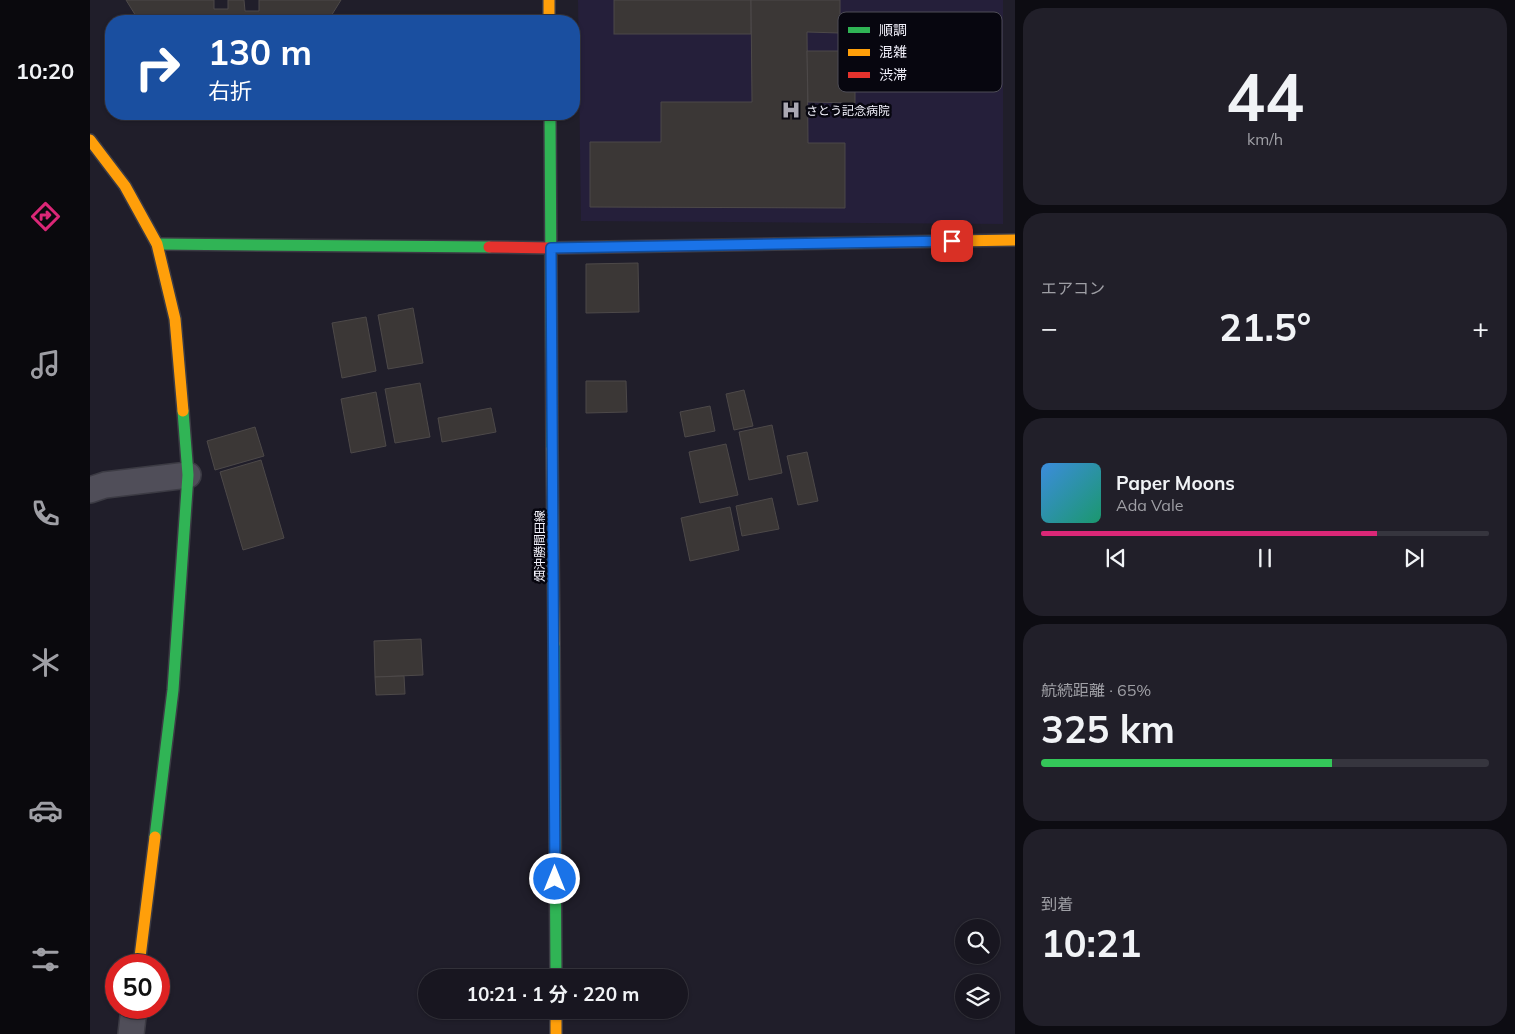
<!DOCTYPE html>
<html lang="ja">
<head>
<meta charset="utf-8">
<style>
  body { margin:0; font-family:Mulish,"Noto Sans JP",sans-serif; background:#211f29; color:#f1f3f6; height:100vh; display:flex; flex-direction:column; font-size:19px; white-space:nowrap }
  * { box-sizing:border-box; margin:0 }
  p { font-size:16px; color:#9f9fa5 }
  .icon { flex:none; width:28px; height:28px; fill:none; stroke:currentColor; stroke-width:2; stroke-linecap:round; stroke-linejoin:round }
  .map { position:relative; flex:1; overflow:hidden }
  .side { display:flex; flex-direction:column; gap:8px; padding:8px; background:#0d0c12; width:500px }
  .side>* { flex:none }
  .top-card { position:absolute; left:15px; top:15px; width:475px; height:105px; border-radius:20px; box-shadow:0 1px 4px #0004,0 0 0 1px #36353e; background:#1a4fa0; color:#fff; overflow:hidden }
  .tools { position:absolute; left:865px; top:919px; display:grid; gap:10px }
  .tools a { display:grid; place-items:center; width:45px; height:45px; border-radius:50%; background:#181620; box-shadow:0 1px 4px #0004,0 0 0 1px #36353e; font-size:25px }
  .speed { position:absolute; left:15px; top:954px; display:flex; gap:10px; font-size:25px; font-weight:700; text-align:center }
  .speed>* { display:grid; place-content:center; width:65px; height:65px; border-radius:50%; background:#181620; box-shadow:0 1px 4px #0004,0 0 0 1px #36353e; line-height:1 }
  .speed .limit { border:8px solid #d22; background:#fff; color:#111 }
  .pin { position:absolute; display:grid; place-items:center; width:42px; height:42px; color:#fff; margin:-21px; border-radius:10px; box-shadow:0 2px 8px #0006 }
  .me { position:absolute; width:55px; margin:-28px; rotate:0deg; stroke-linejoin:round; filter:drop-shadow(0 0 4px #0008) }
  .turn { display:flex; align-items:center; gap:18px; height:105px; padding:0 20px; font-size:22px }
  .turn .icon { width:65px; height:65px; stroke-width:2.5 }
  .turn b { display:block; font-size:35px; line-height:42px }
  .big { font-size:38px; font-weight:700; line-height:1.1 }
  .side .card { flex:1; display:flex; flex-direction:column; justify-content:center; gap:8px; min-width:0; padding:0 18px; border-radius:20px; background:#211f29 }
  .side .dial { align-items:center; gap:0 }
  .dial b { font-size:65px; line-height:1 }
  .song { display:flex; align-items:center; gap:15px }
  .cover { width:60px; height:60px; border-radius:8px; background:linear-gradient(135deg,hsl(210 70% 55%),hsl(160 70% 35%)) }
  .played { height:5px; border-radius:2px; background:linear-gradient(90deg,#db2777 75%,#36353e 75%) }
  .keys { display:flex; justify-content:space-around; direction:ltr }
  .heat { display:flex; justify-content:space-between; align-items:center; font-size:28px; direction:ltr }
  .charge { height:8px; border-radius:4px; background:linear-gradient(90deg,#34c759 65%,#36353e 0) }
  .trip { position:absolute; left:328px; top:969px; width:270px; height:50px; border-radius:25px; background:#181620; box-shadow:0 1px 4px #0004,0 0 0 1px #36353e; font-weight:700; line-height:50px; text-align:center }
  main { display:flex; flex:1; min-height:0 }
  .tabs { display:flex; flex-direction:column; width:90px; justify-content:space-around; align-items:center; background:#0a090d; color:#9f9fa5 }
  .tabs .icon { width:35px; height:35px }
  .tabs .selected { color:#db2777 }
  .tabs b { font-size:22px; color:#f1f3f6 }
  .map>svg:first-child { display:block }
  .built { fill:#251f3a }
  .building { fill:#3b3736; stroke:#4d4949 }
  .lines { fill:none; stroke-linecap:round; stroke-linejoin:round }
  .street-casing { stroke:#3c3b44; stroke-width:28 }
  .fast-casing { stroke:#3c3b44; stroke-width:14 }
  .slow-casing { stroke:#3c3b44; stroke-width:14 }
  .jam-casing { stroke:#3c3b44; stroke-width:14 }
  .street { stroke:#504e59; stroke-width:25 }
  .fast { stroke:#30b455; stroke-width:11 }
  .slow { stroke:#ff9f0a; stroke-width:11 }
  .jam { stroke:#e5322d; stroke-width:11 }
  .route-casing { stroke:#114b97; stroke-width:12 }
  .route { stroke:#1a73e8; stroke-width:9 }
  .labels { text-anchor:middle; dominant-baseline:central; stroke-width:5; stroke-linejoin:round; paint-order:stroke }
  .poi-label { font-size:12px; fill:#f4f3fd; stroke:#07060f; text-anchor:start }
  .street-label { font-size:12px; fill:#f4f3fd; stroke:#07060f }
  .key { fill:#07060f; stroke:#4e4d56; stroke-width:1 }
  .key-label { font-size:14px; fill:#f4f3fd }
</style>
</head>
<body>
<main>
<nav class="tabs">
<b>10:20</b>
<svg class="icon selected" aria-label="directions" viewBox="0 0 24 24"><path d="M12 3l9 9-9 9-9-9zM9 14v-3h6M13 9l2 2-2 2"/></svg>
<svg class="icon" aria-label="music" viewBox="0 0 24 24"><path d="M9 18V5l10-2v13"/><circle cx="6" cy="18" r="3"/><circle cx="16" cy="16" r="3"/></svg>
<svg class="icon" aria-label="phone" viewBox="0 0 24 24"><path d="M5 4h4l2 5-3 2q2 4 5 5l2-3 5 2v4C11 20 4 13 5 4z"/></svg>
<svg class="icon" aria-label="climate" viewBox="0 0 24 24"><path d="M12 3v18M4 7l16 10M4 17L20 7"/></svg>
<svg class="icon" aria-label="car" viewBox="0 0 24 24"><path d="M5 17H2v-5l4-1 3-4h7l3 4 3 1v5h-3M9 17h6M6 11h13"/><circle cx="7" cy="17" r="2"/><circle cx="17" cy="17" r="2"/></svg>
<svg class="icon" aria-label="filters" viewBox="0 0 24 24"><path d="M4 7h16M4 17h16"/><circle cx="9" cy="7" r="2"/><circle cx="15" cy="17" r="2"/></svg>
</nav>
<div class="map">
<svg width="925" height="1034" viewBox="0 0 925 1034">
  <rect width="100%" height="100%" fill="#201e2a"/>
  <!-- built -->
  <polygon class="built" points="488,0 913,0 913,224 491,221"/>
  <!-- building -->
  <g class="building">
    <polygon points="36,0 124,0 124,9 138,9 138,0 154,0 155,11 169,11 169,0 251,0 238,21 49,21"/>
    <rect x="524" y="0" width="137" height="34"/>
    <polygon points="661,0 750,0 750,33 717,32 718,143 755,143 755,208 500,207 500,142 571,142 571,102 662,102"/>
    <polygon points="717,51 765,51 765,103 718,102"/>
    <polygon points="548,263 549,312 496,313 496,264"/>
    <polygon points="323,308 333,363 298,369 288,315"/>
    <polygon points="276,317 286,371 252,378 242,323"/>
    <polygon points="496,381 536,381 537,412 496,413"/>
    <polygon points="330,383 340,437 305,443 295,389"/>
    <polygon points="654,390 663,426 644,430 636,394"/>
    <polygon points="286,392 296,446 261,453 251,399"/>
    <polygon points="620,406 625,431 595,437 590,412"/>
    <polygon points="401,408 406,432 352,442 348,418"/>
    <polygon points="682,425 692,473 659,480 649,432"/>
    <polygon points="165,427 174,456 125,470 117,441"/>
    <polygon points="636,444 648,495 610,503 599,452"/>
    <polygon points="717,452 728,501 708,505 697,456"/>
    <polygon points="171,460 194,538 153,550 130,472"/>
    <polygon points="682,498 689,529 652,536 646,506"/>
    <polygon points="640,507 649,550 600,561 591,518"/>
    <polygon points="331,639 333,675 285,677 284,641"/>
    <polygon points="314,676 315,694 286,695 285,677"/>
  </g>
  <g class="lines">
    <!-- street casing -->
    <g class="street-casing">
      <g id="street">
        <polyline points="0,490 15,485 98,475"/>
        <polyline points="41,1034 44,1008"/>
      </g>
    </g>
    <!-- fast casing -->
    <g class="fast-casing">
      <g id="fast">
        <polyline points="460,114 462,449"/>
        <polyline points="67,244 399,247"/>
        <polyline points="464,644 466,978"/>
        <polyline points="65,837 83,690 98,475 93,411"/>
      </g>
    </g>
    <!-- slow casing -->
    <g class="slow-casing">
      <g id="slow">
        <polyline points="459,0 459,21"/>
        <polyline points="0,140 35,186 67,244 85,319 93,411"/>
        <polyline points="685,244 925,240"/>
        <polyline points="462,449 464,644"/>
        <polyline points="49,965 65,837"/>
        <polyline points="466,1010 466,1034"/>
      </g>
    </g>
    <!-- jam casing -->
    <g class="jam-casing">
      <polyline id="jam" points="399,247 461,248 685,244"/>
    </g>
    <!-- street -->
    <use href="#street" class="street"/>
    <!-- fast -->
    <use href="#fast" class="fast"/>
    <!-- slow -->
    <use href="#slow" class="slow"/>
    <!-- jam -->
    <use href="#jam" class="jam"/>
  </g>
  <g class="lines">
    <!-- route casing -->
    <g class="route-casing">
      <polyline id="route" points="465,879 461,248 862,241"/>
    </g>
    <!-- route -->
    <use href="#route" class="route"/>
  </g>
  <!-- icons -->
  <defs>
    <g id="hospital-bare" transform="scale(1.5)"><path d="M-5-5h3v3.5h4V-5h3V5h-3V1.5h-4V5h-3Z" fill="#aaa8b3" stroke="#07060f" stroke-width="2.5" paint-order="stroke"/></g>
  </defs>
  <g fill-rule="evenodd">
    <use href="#hospital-bare" x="701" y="110"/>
  </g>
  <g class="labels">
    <!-- poi labels -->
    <g class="poi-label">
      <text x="716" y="110">さとう記念病院</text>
    </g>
    <!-- street labels -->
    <g class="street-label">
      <text transform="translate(449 546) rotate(-90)">畑沖勝間田線</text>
    </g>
  </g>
  <!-- legend -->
  <rect x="748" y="12" width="164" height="80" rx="8" class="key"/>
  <rect x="758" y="27" width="22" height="6" fill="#30b455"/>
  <rect x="758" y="49" width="22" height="7" fill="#ff9f0a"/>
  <rect x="758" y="72" width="22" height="6" fill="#e5322d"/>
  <g class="key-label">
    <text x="789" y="35">順調</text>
    <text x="789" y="57">混雑</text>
    <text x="789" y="80">渋滞</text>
  </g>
</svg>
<div class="tools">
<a><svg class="icon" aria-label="search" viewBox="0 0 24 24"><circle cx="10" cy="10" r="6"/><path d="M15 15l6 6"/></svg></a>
<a><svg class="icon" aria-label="layers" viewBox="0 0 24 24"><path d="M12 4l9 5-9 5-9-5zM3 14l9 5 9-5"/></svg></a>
</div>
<div class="speed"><div class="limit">50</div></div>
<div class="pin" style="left:862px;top:241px;background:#d93025"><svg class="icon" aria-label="arrive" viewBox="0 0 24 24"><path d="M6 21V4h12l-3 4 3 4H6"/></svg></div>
<svg class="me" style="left:465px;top:879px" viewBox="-20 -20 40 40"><circle r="17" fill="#1a73e8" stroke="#fff" stroke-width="3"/><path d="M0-11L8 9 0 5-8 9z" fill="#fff"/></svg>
<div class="trip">10:21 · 1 分 · 220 m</div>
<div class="top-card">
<div class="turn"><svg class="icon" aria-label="right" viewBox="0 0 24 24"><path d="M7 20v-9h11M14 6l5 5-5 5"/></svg><div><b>130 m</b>右折</div></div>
</div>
</div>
<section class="side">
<div class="card dial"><b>44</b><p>km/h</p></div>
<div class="card"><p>エアコン</p>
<div class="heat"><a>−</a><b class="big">21.5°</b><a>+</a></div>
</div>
<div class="card">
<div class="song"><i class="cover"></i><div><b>Paper Moons</b><p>Ada Vale</p></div></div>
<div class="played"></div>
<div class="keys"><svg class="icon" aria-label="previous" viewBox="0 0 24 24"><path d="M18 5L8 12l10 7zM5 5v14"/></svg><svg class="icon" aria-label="pause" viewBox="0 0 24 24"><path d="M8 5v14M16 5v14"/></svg><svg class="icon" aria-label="next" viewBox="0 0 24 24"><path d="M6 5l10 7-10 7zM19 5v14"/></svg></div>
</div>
<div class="card"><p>航続距離 · 65%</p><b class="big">325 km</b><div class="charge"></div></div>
<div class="card"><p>到着</p><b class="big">10:21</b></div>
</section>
</main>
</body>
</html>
